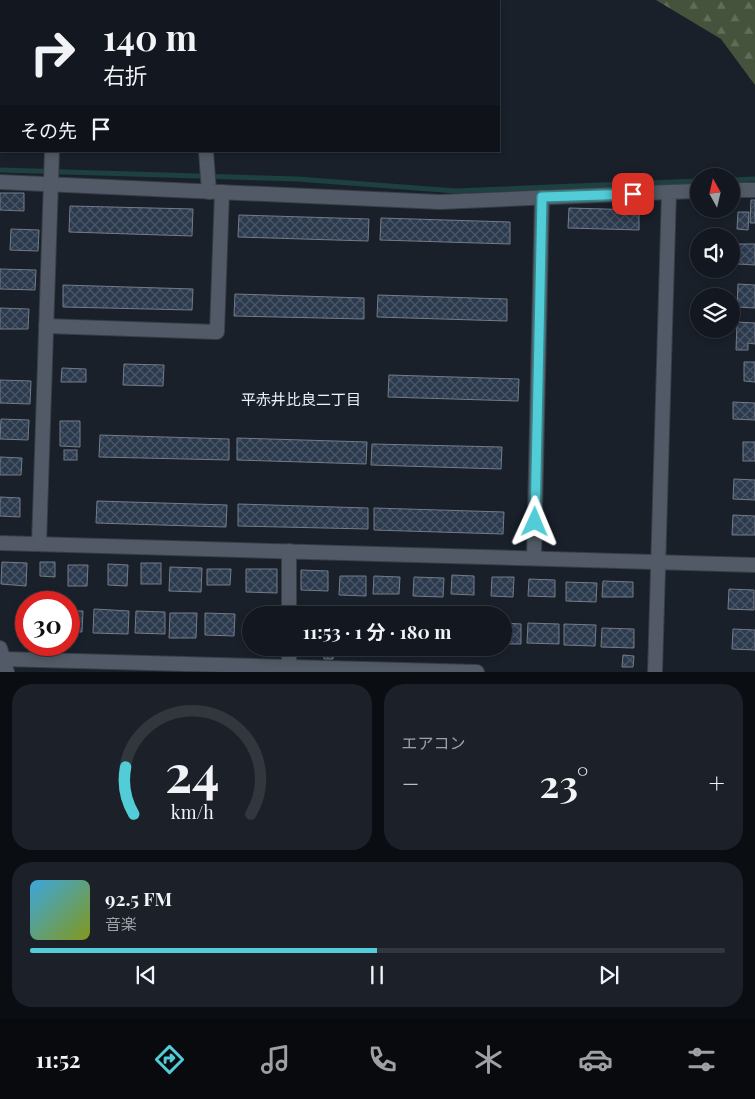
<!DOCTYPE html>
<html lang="ja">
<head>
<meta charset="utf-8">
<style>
  body { margin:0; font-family:"Playfair Display","Noto Sans JP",serif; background:#1c2129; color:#f1f3f6; height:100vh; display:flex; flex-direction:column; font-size:19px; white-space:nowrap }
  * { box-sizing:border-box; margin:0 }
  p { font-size:16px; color:#9da0a5 }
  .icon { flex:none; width:28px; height:28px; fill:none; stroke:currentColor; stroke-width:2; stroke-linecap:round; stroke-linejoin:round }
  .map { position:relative; height:672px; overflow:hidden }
  .side { display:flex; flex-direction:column; gap:12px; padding:12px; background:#0a0d12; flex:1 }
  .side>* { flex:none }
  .banner { position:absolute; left:0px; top:0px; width:500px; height:152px; box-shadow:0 2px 8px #0003,0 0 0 1px #32373e; background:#131820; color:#f1f3f6; overflow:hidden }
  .needle { width:32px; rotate:352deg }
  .buttons { position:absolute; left:690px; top:168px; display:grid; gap:10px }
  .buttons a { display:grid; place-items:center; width:50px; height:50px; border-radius:50%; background:#131820; box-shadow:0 2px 8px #0003,0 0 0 1px #32373e; font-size:25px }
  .speed { position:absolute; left:15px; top:591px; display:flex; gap:10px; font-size:25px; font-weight:700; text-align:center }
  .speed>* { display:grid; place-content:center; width:65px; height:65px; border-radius:50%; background:#131820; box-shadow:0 2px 8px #0003,0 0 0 1px #32373e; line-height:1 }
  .speed .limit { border:8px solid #d22; background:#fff; color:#111 }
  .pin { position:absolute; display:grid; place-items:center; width:42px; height:42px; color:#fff; margin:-21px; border-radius:10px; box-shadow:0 2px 8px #0006 }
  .me { position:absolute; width:55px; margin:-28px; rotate:1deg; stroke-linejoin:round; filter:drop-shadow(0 0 4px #0008) }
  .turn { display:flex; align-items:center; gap:18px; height:105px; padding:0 20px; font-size:22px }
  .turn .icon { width:65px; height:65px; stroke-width:2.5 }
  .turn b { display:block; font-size:35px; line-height:42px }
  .then { display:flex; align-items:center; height:48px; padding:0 20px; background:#0003; gap:10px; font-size:19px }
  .big { font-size:38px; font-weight:700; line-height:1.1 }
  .side .card { flex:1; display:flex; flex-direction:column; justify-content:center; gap:8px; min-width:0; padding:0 18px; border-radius:20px; background:#1c2129 }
  .side .dial { align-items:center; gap:0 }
  .dial svg { height:130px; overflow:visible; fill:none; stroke:#32373e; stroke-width:7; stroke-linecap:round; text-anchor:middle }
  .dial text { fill:#f1f3f6; stroke:none }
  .song { display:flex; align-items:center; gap:15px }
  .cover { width:60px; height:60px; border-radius:8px; background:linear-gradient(135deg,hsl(200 70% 55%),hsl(70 70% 35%)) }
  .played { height:5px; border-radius:2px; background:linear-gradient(90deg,#52ccd6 50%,#32373e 50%) }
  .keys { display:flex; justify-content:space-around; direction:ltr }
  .heat { display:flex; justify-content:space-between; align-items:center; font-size:28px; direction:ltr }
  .side .tiles { flex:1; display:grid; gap:12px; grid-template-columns:1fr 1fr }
  .card:last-child { grid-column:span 2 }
  .trip { position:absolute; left:242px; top:606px; width:270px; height:50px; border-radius:25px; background:#131820; box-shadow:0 2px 8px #0003,0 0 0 1px #32373e; font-weight:700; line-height:50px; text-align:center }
  .menu { display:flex; height:80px; justify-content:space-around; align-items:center; background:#080a0d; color:#9da0a5 }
  .menu .icon { width:35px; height:35px }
  .menu .on { color:#52ccd6 }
  .menu b { font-size:22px; color:#f1f3f6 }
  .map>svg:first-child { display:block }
  .forest { fill:url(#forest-firs) }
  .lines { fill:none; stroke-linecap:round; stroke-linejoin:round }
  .stream { stroke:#1d4040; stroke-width:5 }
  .building { fill:url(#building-cross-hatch); stroke:#727b88 }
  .street-casing { stroke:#383d45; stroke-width:16 }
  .street { stroke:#515a66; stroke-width:14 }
  .route-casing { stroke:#35858b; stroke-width:12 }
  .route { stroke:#52ccd6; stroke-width:9 }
  .labels { text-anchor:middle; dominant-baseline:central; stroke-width:5; stroke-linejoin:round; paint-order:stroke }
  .neighbourhood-label { font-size:15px; fill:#ecf1f8; stroke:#19202a }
</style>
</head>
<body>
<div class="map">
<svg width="755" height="672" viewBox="0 0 755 672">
  <defs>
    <pattern id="forest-firs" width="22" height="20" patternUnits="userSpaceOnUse" patternTransform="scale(1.25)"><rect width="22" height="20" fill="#46533c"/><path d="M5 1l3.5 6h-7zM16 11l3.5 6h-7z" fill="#616c59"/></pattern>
    <pattern id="building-cross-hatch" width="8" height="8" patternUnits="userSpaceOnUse" patternTransform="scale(1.25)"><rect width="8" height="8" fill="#2c3a4e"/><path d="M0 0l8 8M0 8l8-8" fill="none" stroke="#4b5768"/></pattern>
  </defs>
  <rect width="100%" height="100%" fill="#19202a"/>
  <!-- forest -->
  <g class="forest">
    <polygon points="183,0 434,0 426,1"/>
    <polygon points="656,0 755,0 755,85 721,39"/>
  </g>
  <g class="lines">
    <!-- stream -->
    <g class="stream">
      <polyline points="0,170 297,179 456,191 699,181"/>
      <polyline points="731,180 755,179"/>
    </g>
  </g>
  <!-- building -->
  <g class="building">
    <polygon points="0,193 24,193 24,211 0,210"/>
    <polygon points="751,200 755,200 755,223 750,223"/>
    <polygon points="70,206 193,209 192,236 69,232"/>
    <polygon points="569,208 639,210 639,230 568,228"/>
    <polygon points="738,212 749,212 748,230 737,229"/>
    <polygon points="239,215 369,219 368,241 238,237"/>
    <polygon points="381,218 510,222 510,244 380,240"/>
    <polygon points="11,229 39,230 38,251 10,250"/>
    <polygon points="738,244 755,244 755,265 738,264"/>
    <polygon points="0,269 36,270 35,290 0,289"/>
    <polygon points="738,284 755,285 755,308 737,307"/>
    <polygon points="63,285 193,289 192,310 63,307"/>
    <polygon points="235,294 364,298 364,319 234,316"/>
    <polygon points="378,295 507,299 507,321 377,317"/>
    <polygon points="0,308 29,309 28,329 0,329"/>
    <polygon points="737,322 755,323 755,344 748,343 748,350 736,350"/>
    <polygon points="744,362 755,362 755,382 744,381"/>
    <polygon points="124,364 164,365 163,386 123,385"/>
    <polygon points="62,368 86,369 86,382 61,382"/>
    <polygon points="389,375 519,379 518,401 388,397"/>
    <polygon points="0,380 31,381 30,404 0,403"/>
    <polygon points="733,402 755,403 755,420 733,419"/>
    <polygon points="1,419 29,420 28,440 0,439"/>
    <polygon points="60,421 80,421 80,447 60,446"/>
    <polygon points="100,435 229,439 229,460 99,457"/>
    <polygon points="237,438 367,442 366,464 237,460"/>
    <rect x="743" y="442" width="12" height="19"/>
    <polygon points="372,444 502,447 501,469 371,465"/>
    <rect x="64" y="450" width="13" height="10"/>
    <polygon points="0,457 22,458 21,475 0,475"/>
    <polygon points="734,479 755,480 755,500 733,499"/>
    <polygon points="0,497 20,498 20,517 0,516"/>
    <polygon points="97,501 227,505 226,527 96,523"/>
    <polygon points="238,504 368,508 368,529 238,526"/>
    <polygon points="374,508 504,512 503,534 374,530"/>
    <polygon points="733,515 755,516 755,535 732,535"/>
    <polygon points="2,562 27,563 26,586 1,584"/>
    <polygon points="40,562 55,562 55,577 40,576"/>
    <rect x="141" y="563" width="20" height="21"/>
    <polygon points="108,564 128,565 127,586 108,585"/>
    <polygon points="68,565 88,565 87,586 68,586"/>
    <polygon points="170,567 202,568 201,592 169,591"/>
    <polygon points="207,569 231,569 230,585 207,585"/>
    <polygon points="246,569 277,569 277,593 246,592"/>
    <polygon points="301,570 328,571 328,591 301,590"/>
    <polygon points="452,575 474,576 474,595 451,594"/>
    <polygon points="340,576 366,576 366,596 339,595"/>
    <polygon points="374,576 400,577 399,594 373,594"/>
    <polygon points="414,577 444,578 443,597 413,596"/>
    <polygon points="492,577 514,577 513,597 491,596"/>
    <polygon points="529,579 555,580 555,597 528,596"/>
    <polygon points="603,581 633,582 633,597 602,597"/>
    <polygon points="566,582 597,583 596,602 566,601"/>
    <polygon points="729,589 754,590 754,610 728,609"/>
    <polygon points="94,609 129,611 128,634 93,633"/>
    <polygon points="69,611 83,611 82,632 69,632"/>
    <polygon points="136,611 165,612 165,634 135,633"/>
    <polygon points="170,613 197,613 196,638 169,638"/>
    <polygon points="205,613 235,614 234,636 205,635"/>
    <polygon points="504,623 521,624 521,644 504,644"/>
    <polygon points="528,623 559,624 559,644 527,643"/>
    <polygon points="564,624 596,625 595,646 564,645"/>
    <polygon points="602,628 634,629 634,648 601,647"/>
    <polygon points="733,629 755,630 755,650 732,649"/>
    <polygon points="324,648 334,648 333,659 324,659"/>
    <polygon points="623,655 634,656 633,667 622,667"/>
  </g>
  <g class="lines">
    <!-- street casing -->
    <g class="street-casing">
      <g id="street">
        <polyline points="58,1 58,0"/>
        <polyline points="0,68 1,68"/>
        <polyline points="206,151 209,192"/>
        <polyline points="0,182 440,202 669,192"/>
        <polyline points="731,190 755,190"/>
        <polyline points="46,326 217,332 222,192"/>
        <polyline points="0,543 755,565"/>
        <polyline points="39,544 52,151"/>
        <polyline points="534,558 542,197"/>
        <polyline points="289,615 289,551"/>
        <polyline points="0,648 7,672"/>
        <polyline points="3,659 477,672"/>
        <polyline points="289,672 289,648"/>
        <polyline points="655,672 669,192 699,191"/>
      </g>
    </g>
    <!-- street -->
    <use href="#street" class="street"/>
  </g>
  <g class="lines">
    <!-- route casing -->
    <g class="route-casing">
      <polyline id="route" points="535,522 542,197 633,194"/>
    </g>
    <!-- route -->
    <use href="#route" class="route"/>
  </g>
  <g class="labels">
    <!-- neighbourhood labels -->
    <g class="neighbourhood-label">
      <text x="301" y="399">平赤井比良二丁目</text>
    </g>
  </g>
</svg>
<div class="buttons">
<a><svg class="needle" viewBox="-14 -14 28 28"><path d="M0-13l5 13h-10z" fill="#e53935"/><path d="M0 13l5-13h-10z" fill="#9da0a5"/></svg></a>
<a><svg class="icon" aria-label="sound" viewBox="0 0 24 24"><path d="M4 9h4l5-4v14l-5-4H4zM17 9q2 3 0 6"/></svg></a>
<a><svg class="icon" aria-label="layers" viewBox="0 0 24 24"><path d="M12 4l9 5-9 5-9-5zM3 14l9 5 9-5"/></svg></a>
</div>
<div class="speed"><div class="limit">30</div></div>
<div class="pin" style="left:633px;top:194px;background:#d93025"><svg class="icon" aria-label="arrive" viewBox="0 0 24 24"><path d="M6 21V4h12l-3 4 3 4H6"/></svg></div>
<svg class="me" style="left:535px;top:522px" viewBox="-20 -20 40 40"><path d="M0-17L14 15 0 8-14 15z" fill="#52ccd6" stroke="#fff" stroke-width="4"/></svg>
<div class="trip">11:53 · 1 分 · 180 m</div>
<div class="banner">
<div class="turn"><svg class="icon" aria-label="right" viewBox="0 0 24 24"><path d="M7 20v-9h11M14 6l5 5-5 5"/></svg><div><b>140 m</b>右折</div></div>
<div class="then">その先<svg class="icon" aria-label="arrive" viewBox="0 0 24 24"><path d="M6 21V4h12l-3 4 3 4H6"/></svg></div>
</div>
</div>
<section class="side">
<div class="tiles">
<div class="card dial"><svg viewBox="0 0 100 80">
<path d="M14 69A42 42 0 1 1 86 69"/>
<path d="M14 69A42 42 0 0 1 9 40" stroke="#52ccd6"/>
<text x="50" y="56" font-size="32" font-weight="700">24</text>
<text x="50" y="72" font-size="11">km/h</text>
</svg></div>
<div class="card"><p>エアコン</p>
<div class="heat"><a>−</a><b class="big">23°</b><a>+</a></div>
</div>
<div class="card">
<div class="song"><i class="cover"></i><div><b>92.5 FM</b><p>音楽</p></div></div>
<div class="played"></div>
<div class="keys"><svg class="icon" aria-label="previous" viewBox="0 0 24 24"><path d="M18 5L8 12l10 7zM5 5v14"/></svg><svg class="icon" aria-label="pause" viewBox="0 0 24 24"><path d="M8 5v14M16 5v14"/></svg><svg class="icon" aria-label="next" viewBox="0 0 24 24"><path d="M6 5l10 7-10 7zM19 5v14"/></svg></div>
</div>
</div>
</section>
<nav class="menu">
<b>11:52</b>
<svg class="icon on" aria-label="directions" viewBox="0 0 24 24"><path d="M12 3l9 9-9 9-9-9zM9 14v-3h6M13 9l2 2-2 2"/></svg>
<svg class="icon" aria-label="music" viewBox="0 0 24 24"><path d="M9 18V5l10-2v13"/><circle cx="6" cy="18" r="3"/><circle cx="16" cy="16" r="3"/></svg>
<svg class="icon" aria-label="phone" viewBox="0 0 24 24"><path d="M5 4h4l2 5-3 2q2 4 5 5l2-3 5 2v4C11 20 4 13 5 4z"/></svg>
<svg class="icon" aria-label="climate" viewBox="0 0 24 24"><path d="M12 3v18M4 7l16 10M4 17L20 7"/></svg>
<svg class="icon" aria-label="car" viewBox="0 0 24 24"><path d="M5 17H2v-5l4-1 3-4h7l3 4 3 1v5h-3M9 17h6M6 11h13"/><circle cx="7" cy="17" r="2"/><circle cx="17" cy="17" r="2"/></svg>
<svg class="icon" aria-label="filters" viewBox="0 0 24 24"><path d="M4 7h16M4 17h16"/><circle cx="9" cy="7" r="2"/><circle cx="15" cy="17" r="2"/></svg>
</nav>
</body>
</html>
